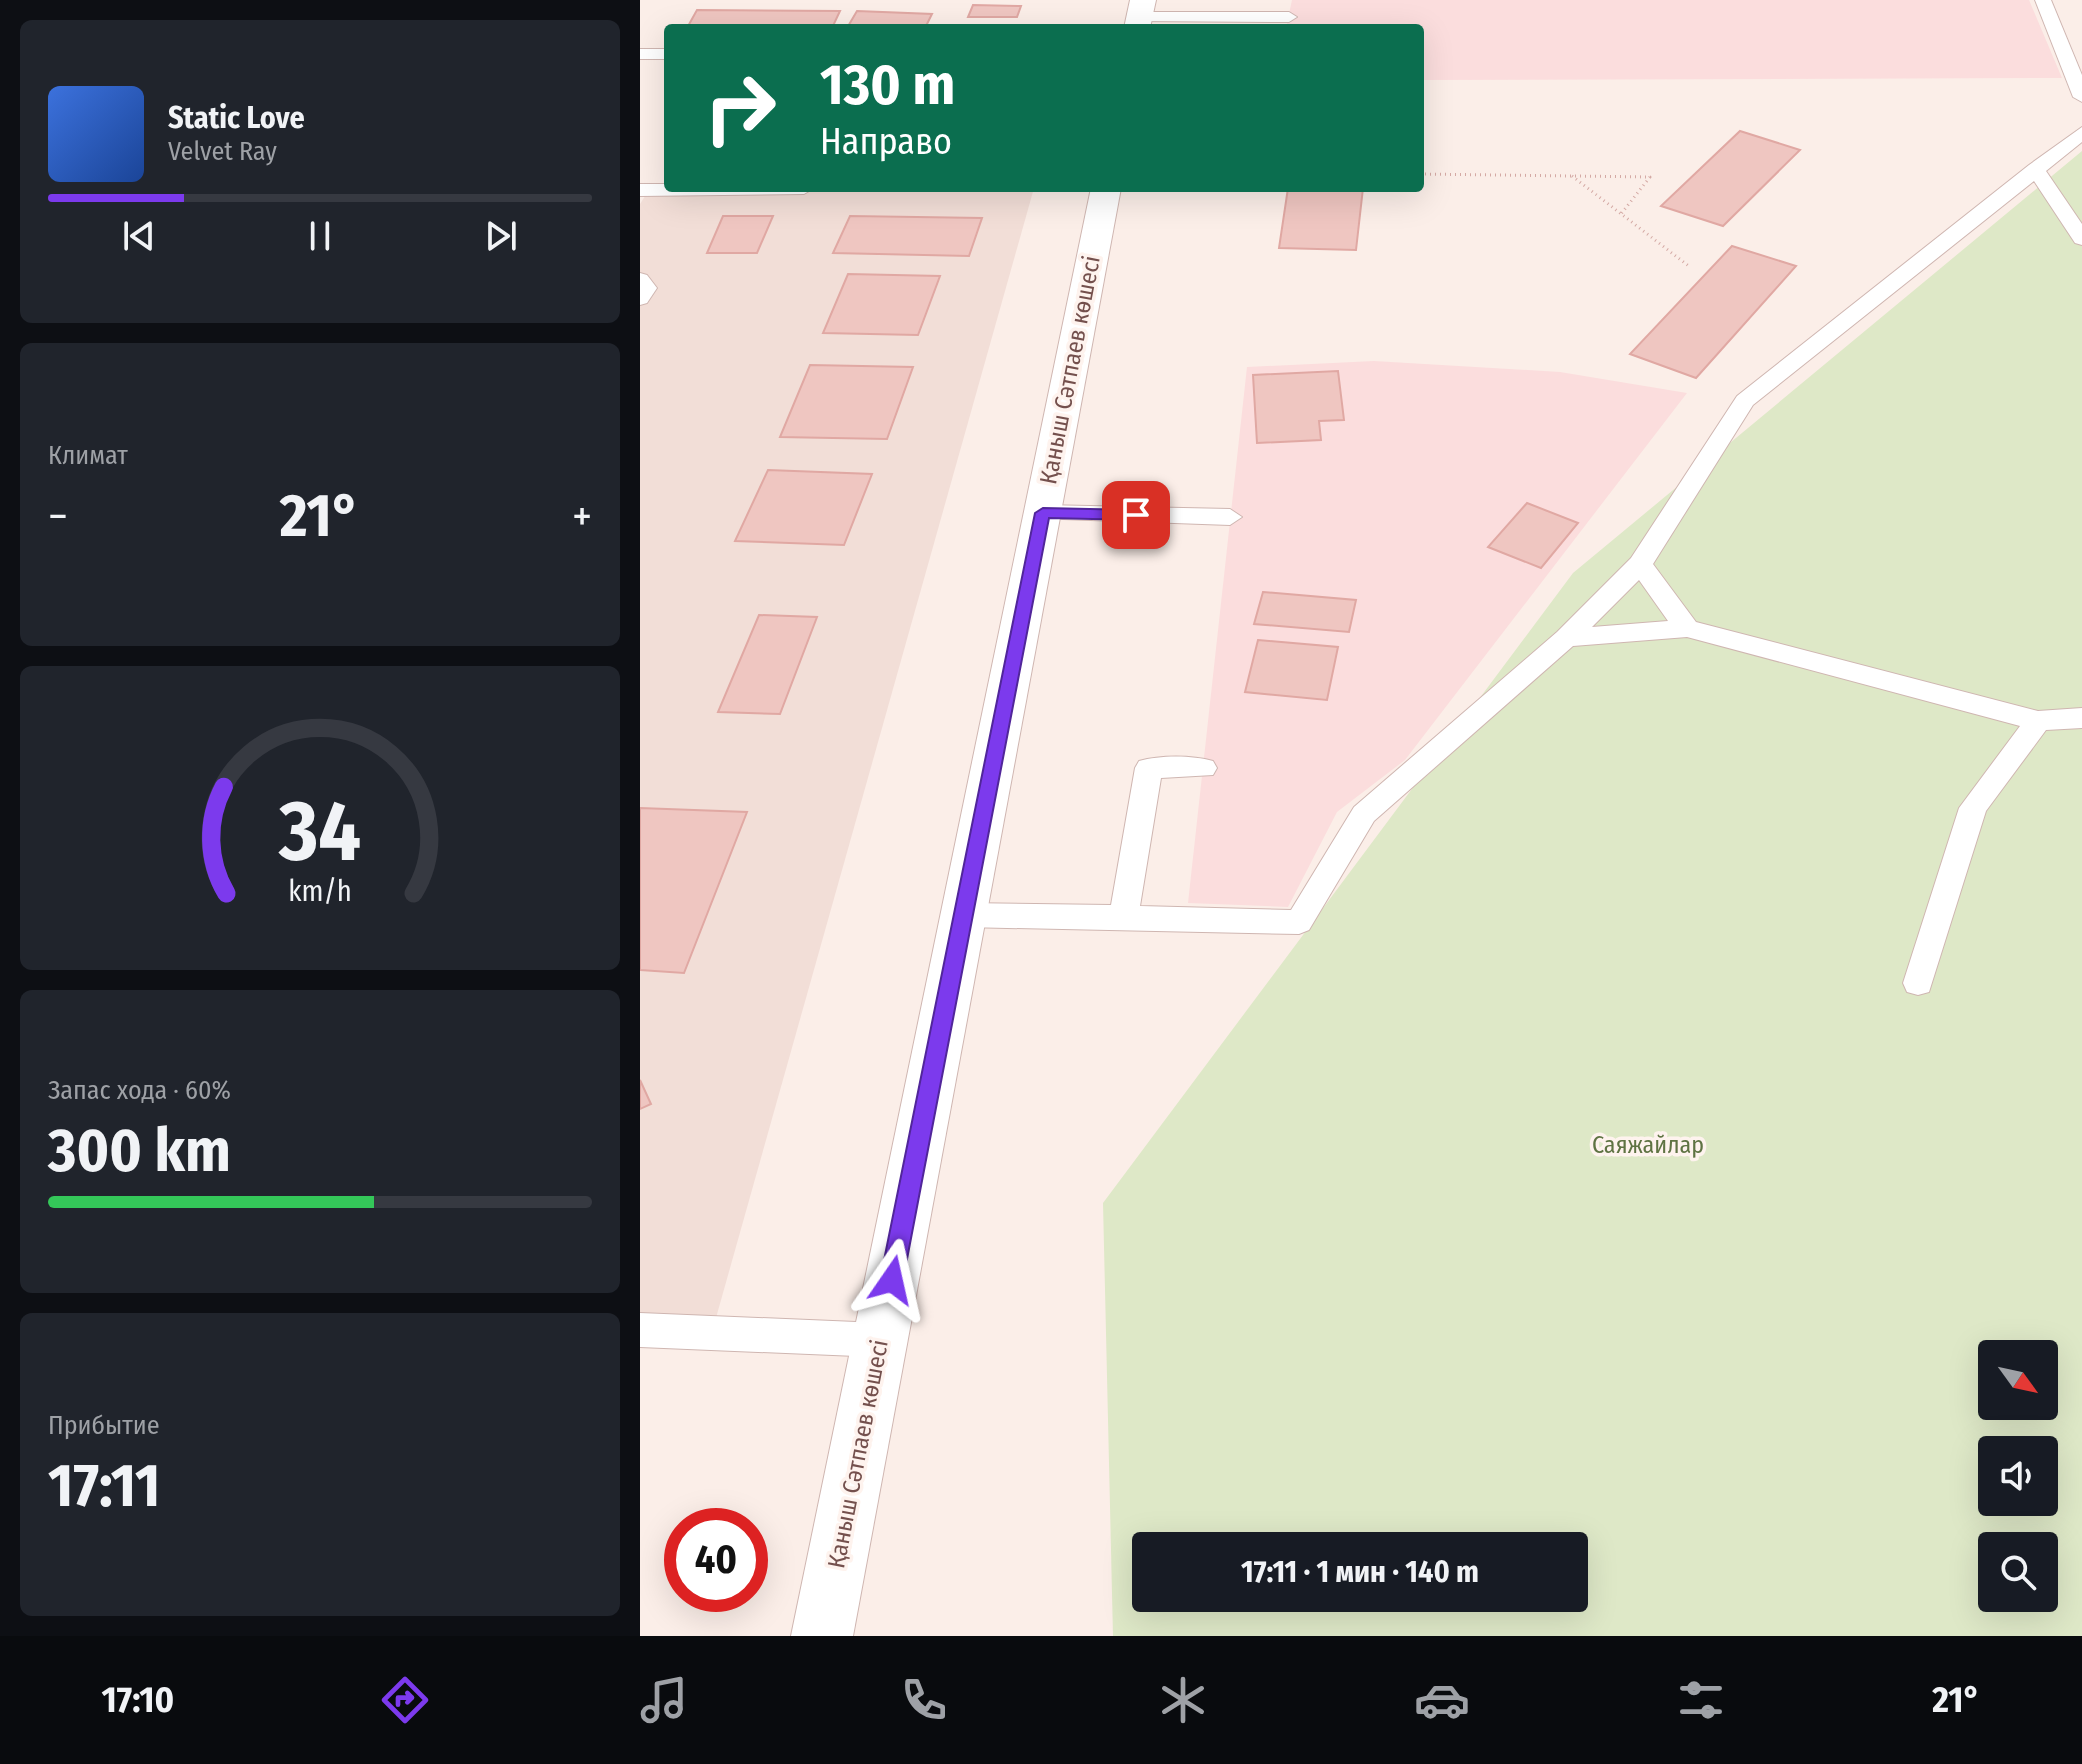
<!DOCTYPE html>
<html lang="ru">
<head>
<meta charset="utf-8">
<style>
  body { margin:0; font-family:"Fira Sans Condensed",sans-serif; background:#20242c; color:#f1f3f6; height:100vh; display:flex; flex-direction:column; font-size:30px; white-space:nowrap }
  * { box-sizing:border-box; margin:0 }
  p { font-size:26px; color:#9ea1a6 }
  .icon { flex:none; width:44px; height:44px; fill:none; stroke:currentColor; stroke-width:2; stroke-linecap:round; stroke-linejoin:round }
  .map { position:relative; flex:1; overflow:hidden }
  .sheet { display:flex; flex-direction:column; gap:20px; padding:20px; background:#0d0f14; width:640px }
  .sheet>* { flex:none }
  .banner { position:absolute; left:24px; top:24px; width:760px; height:168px; border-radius:8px; box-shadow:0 8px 32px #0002; background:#0b6e4f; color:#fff; overflow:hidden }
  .needle { width:52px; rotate:123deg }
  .buttons { position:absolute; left:1338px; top:1340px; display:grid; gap:16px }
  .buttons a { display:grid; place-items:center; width:80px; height:80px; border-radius:8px; background:#171b24; box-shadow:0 8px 32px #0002; font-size:40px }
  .speed { position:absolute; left:24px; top:1508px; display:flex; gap:16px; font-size:40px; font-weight:700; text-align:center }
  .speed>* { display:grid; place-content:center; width:104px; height:104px; border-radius:50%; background:#171b24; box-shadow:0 8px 32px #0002; line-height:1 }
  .speed .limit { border:12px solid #d22; background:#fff; color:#111 }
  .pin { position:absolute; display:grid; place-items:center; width:68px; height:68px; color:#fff; margin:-34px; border-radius:16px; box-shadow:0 4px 12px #0006 }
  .me { position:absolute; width:88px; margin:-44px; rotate:11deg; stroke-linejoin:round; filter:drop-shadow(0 0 6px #0008) }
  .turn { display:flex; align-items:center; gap:28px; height:168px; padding:0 24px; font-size:36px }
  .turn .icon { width:104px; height:104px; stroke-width:2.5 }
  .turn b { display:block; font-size:56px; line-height:68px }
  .big { font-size:60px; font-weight:700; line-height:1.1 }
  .sheet .widget { flex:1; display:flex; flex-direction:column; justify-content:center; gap:12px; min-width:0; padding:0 28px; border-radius:12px; background:#20242c }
  .sheet .dial { align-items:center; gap:0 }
  .dial svg { height:208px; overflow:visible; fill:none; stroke:#363941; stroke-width:7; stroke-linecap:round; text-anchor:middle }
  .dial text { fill:#f1f3f6; stroke:none }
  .song { display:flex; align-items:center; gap:24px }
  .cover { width:96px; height:96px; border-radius:12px; background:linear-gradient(135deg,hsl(220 70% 55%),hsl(220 70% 35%)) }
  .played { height:8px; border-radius:4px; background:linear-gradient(90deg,#7c3aed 25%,#363941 25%) }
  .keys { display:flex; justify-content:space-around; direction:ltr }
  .heat { display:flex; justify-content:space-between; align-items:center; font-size:44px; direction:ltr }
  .charge { height:12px; border-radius:6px; background:linear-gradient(90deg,#34c759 60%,#363941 0) }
  .trip { position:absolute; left:492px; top:1532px; width:456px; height:80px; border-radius:8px; background:#171b24; box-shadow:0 8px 32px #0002; font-weight:700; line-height:80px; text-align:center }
  .tabs { display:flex; height:128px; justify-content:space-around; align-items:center; background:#090b0e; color:#9ea1a6 }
  .tabs .icon { width:56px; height:56px }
  .tabs .active { color:#7c3aed }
  .tabs b { font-size:36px; color:#f1f3f6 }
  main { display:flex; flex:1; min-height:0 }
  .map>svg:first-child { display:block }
  .residential { fill:#f2ded7 }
  .commercial { fill:#fbdddd }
  .green { fill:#dee8c7; fill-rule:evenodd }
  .building { fill:#efc6c1; stroke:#e0a8a3; stroke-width:2 }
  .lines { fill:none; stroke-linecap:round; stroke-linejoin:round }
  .service-casing { stroke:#cfb6b1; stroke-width:2 }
  .tertiary-casing { stroke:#cfb6b1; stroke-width:2 }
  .path { stroke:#d4a9a4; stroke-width:3; stroke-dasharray:1 4; stroke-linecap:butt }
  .service { fill:#fff; fill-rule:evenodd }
  .tertiary { fill:#fff; fill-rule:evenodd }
  .route { fill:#7c3aed; stroke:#51269a; stroke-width:2 }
  .labels { text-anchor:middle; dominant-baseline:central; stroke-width:7; stroke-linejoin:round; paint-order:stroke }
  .street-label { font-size:24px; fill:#74504d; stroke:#fef3ee }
  .park-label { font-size:24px; fill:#5f7343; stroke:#fef3ee }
</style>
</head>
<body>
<main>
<section class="sheet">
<div class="widget">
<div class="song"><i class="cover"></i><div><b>Static Love</b><p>Velvet Ray</p></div></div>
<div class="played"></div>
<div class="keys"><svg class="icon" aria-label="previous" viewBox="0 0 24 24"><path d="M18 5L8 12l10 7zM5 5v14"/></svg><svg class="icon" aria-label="pause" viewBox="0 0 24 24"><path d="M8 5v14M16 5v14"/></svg><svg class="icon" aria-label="next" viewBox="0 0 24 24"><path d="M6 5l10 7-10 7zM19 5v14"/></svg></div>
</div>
<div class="widget"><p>Климат</p>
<div class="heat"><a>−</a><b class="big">21°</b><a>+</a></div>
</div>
<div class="widget dial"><svg viewBox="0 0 100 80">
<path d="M14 69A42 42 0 1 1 86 69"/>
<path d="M14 69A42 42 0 0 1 13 28" stroke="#7c3aed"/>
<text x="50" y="56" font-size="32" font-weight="700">34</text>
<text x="50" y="72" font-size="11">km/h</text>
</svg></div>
<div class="widget"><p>Запас хода · 60%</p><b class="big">300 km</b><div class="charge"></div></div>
<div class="widget"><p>Прибытие</p><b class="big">17:11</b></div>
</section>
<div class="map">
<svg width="1442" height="1636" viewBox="0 0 1442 1636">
  <rect width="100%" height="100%" fill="#fbeee8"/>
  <!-- residential -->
  <polygon class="residential" points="394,188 72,1332 0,1330 0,204 9,190"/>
  <!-- commercial -->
  <g class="commercial">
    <polygon points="652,0 1389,0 1422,78 780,80 780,28 646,28"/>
    <polygon points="734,361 920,372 1047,393 765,760 697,812 648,907 548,903 607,367"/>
  </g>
  <!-- green -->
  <path class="green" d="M1442,151V1636H473L463,1203L933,573ZM1352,1354H1404V1406H1352ZM1352,1450H1404V1502H1352ZM506,1546H934V1598H506ZM1352,1546H1404V1598H1352Z"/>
  <!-- building -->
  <g class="building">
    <polygon points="333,5 381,6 377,17 328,17"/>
    <polygon points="57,10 200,11 192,28 47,28"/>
    <polygon points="217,11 292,14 285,28 207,28"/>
    <polygon points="1100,131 1160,150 1083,226 1021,206"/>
    <polygon points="648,188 723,188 716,250 639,248"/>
    <polygon points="83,216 133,216 117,253 67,253"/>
    <polygon points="210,216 342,218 329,256 193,253"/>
    <polygon points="1092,246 1156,266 1056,378 990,354"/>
    <polygon points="208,274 300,276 278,335 183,333"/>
    <polygon points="170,365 273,367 247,439 140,437"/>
    <polygon points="698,371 704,420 679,421 681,440 617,443 613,375"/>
    <polygon points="128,470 232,474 204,545 95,541"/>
    <polygon points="887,503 938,523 901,568 848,547"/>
    <polygon points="623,592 716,600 709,632 614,624"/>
    <polygon points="119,615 177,617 140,714 78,712"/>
    <polygon points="618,640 698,647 687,700 605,692"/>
    <polygon points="0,808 107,812 44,973 0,970"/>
    <polygon points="0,1080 11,1104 0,1109"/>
  </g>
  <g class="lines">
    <!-- service casing -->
    <g class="service-casing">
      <g id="service">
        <polygon points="1395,0 1411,0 1442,75 1442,102 1433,97"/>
        <polygon points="499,12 649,12 657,17 649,22 493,21 491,17"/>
        <rect x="0" y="49" width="28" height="10"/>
        <path d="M1442,127V142L1406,171L1442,224V245L1435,243L1394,181L1113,405L1013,564L1056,622L1398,711L1442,708V728L1406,730L1346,811L1289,992L1278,995L1267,992L1263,983L1319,808L1380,726L1047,637L933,646L734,821L669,930L659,934L324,927L314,923L309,915L314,907L324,903L471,905L495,768L499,761C520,755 552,755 573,761L577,768L573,775L521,778L500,906L651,910L714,807L917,632L991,558L1097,396L1389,165ZM999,580L1028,621L952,627Z"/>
        <polygon points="0,184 28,184 28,188 174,188 164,194 0,196"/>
        <polygon points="0,273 7,275 17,288 7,303 0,305"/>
        <polygon points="403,505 590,509 602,517 590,525 395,518 391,513 395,508"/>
        <polygon points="0,1313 240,1323 252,1328 258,1340 252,1352 240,1357 0,1347"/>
      </g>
    </g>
    <!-- tertiary casing -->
    <g class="tertiary-casing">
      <g id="tertiary">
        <polygon points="490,0 516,0 510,28 484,28"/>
        <polygon points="451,188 481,188 213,1636 151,1636"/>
      </g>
    </g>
    <!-- path -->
    <g class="path">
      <polyline points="780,174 1010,177 981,214"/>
      <polyline points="932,176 1050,267"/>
    </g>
    <!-- service -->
    <use href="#service" class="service"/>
    <!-- tertiary -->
    <use href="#tertiary" class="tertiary"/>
  </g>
  <!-- route -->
  <polygon class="route" points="403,508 496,510 504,515 496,520 409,518 263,1280 260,1287 252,1290 244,1287 240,1280 395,513"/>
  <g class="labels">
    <!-- street labels -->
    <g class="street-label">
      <text transform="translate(430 370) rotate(-79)">Қаныш Сәтпаев көшесі</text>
      <text transform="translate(218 1454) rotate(-79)">Қаныш Сәтпаев көшесі</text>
    </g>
    <!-- park labels -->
    <g class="park-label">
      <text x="1008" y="1145">Саяжайлар</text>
    </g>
  </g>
</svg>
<div class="buttons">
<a><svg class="needle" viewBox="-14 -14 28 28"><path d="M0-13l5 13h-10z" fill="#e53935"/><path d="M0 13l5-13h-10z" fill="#9ea1a6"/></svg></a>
<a><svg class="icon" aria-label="sound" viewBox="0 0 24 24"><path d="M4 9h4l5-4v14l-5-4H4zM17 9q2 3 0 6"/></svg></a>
<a><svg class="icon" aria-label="search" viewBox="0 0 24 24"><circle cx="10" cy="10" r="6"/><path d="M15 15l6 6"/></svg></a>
</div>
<div class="speed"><div class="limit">40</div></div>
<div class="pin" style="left:496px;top:515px;background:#d93025"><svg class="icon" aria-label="arrive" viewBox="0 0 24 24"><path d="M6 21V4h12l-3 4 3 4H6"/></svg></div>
<svg class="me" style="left:252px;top:1280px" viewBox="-20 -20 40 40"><path d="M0-17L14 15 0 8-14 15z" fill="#7c3aed" stroke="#fff" stroke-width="4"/></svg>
<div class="trip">17:11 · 1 мин · 140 m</div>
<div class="banner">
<div class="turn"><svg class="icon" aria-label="right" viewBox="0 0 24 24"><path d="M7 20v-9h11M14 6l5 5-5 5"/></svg><div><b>130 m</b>Направо</div></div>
</div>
</div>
</main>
<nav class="tabs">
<b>17:10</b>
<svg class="icon active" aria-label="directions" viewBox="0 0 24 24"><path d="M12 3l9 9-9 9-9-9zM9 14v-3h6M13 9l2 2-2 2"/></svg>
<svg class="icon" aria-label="music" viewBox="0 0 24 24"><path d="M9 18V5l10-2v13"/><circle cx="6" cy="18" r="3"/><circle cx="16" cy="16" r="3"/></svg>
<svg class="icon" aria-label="phone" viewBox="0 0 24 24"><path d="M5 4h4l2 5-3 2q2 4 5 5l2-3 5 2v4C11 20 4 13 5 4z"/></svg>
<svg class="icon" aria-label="climate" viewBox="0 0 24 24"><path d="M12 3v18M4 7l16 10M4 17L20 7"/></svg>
<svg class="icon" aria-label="car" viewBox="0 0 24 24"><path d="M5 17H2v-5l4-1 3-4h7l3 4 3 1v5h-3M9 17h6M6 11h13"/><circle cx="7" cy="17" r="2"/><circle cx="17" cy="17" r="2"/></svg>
<svg class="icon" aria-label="filters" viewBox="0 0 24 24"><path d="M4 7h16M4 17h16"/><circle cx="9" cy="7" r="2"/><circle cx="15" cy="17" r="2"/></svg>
<b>21°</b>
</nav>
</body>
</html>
